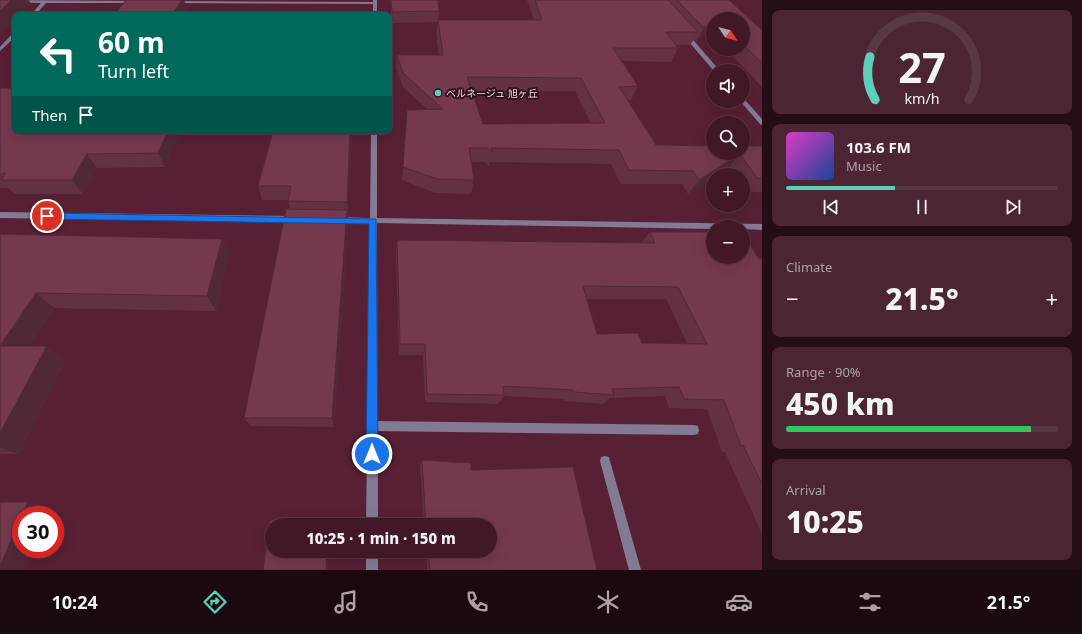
<!DOCTYPE html>
<html lang="en">
<head>
<meta charset="utf-8">
<style>
  body { margin:0; font-family:"Noto Sans","Noto Sans JP",sans-serif; background:#4c2534; color:#f1f3f6; height:100vh; display:flex; flex-direction:column; font-size:15px; white-space:nowrap }
  * { box-sizing:border-box; margin:0 }
  p { font-size:13px; color:#aea0a8 }
  .icon { flex:none; width:22px; height:22px; fill:none; stroke:currentColor; stroke-width:2; stroke-linecap:round; stroke-linejoin:round }
  .map { position:relative; flex:1; overflow:hidden }
  .details { display:flex; flex-direction:column; gap:10px; padding:10px; background:#240d16; width:320px }
  .details>* { flex:none }
  .guide { position:absolute; left:12px; top:12px; width:380px; height:122px; border-radius:8px; box-shadow:0 4px 16px #0002,0 0 0 1px #5a3745; background:#00695c; color:#fff; overflow:hidden }
  .needle { width:26px; rotate:125deg }
  .buttons { position:absolute; left:706px; top:12px; display:grid; gap:8px }
  .buttons a { display:grid; place-items:center; width:44px; height:44px; border-radius:50%; background:#421828; box-shadow:0 4px 16px #0002,0 0 0 1px #5a3745; font-size:20px }
  .speed { position:absolute; left:12px; top:506px; display:flex; gap:8px; font-size:20px; font-weight:700; text-align:center }
  .speed>* { display:grid; place-content:center; width:52px; height:52px; border-radius:50%; background:#421828; box-shadow:0 4px 16px #0002,0 0 0 1px #5a3745; line-height:1 }
  .speed .limit { border:6px solid #d22; background:#fff; color:#111 }
  .pin { position:absolute; display:grid; place-items:center; width:34px; height:34px; color:#fff; margin:-17px; border:2px solid #fff; border-radius:50%; box-shadow:0 1px 4px #0007 }
  .me { position:absolute; width:44px; margin:-22px; rotate:0deg; stroke-linejoin:round; filter:drop-shadow(0 0 3px #0008) }
  .turn { display:flex; align-items:center; gap:14px; height:84px; padding:0 20px; font-size:18px }
  .turn .icon { width:52px; height:52px; stroke-width:2.5 }
  .turn b { display:block; font-size:28px; line-height:34px }
  .then { display:flex; align-items:center; height:38px; padding:0 20px; background:#0003; gap:8px; font-size:15px }
  .big { font-size:30px; font-weight:800; line-height:1.1 }
  .details .widget { flex:1; display:flex; flex-direction:column; justify-content:center; gap:6px; min-width:0; padding:0 14px; border-radius:8px; background:#4c2534 }
  .details .dial { align-items:center; gap:0 }
  .dial svg { height:104px; overflow:visible; fill:none; stroke:#5a3745; stroke-width:7; stroke-linecap:round; text-anchor:middle }
  .dial text { fill:#f1f3f6; stroke:none }
  .song { display:flex; align-items:center; gap:12px }
  .cover { width:48px; height:48px; border-radius:6px; background:linear-gradient(135deg,hsl(310 70% 55%),hsl(220 70% 35%)) }
  .played { height:4px; border-radius:2px; background:linear-gradient(90deg,#5dceb9 40%,#5a3745 40%) }
  .keys { display:flex; justify-content:space-around; direction:ltr }
  .heat { display:flex; justify-content:space-between; align-items:center; font-size:22px; direction:ltr }
  .charge { height:6px; border-radius:3px; background:linear-gradient(90deg,#34c759 90%,#5a3745 0) }
  .trip { position:absolute; left:265px; top:518px; width:232px; height:40px; border-radius:20px; background:#421828; box-shadow:0 4px 16px #0002,0 0 0 1px #5a3745; font-weight:800; line-height:40px; text-align:center }
  .tabs { display:flex; height:64px; justify-content:space-around; align-items:center; background:#1a0a10; color:#aea0a8 }
  .tabs .icon { width:28px; height:28px }
  .tabs .selected { color:#5dceb9 }
  .tabs b { font-size:18px; color:#f1f3f6 }
  main { display:flex; flex:1; min-height:0 }
  .map>svg:first-child { display:block }
  .lines { fill:none; stroke-linecap:round; stroke-linejoin:round }
  .service { fill:#837b94; fill-rule:evenodd }
  .minor { fill:#837b94; fill-rule:evenodd }
  .wall { fill:#643142; fill-rule:evenodd }
  .shaded-wall { fill:#512836 }
  .building { fill:#74394d; stroke:#512836; fill-rule:evenodd }
  .route { fill:#1a73e8; stroke:#114b97 }
  .poi-dot { fill:#5dceb9; stroke:#2e151d; stroke-width:1.5 }
  .labels { text-anchor:middle; dominant-baseline:central; stroke-width:4; stroke-linejoin:round; paint-order:stroke }
  .far-poi-label { font-size:10px; fill:#fed9e3; stroke:#2e151d; text-anchor:start }
</style>
</head>
<body>
<main>
<div class="map">
<svg width="762" height="570" viewBox="0 0 762 570">
  <rect width="100%" height="100%" fill="#582035"/>
  <g class="lines">
    <!-- service -->
    <g class="service">
      <polygon points="372,421 694,425 698,426 699,430 698,434 694,435 372,431 369,429 367,426 369,423"/>
      <polygon points="605,456 609,457 610,461 641,570 629,570 600,461 601,457"/>
    </g>
    <!-- minor -->
    <g class="minor">
      <polygon points="0,0 134,1 136,2 134,3 46,3 35,15 31,15 41,3 0,2"/>
      <polygon points="373,0 377,0 377,15 373,15 373,4 174,3 172,2 174,1 373,2"/>
      <polygon points="13,33 15,33 15,37 0,51 0,47"/>
      <polygon points="684,34 688,34 720,71 714,71 684,36"/>
      <polygon points="743,99 745,100 762,119 762,125 760,124 741,102 740,101 743,101"/>
      <polygon points="371,131 377,131 377,218 762,224 762,230 743,229 743,227 713,227 713,229 377,223 378,525 366,525 370,223 337,223 333,220 337,217 370,218"/>
      <polygon points="0,212 293,216 297,219 293,222 0,218"/>
      <rect x="366" y="551" width="12" height="19"/>
    </g>
  </g>
  <!-- wall -->
  <g class="wall">
    <path d="M391,0H438L439,11L438,20H534L527,0H729L762,30V87L726,49H743V19H713V36L708,31L696,42L694,39L690,45H676L678,48L671,62L622,61L638,86L631,100H628L656,145L762,146V192H745L743,190V175H733L728,168L713,175V178L688,194L682,184H621L611,164L490,162L489,166L485,162H471L474,180L471,194L435,193L402,180L403,167L427,109L403,87L396,68L397,55H439L436,33L438,22L391,23ZM472,91H575L591,123L483,124Z"/>
    <polygon points="0,88 181,131 165,167 97,168 83,194 15,194 8,188 0,188"/>
    <polygon points="352,131 348,216 347,216 348,224 334,427 251,426 244,418 290,209 288,200 262,200 258,186"/>
    <path d="M650,232L762,259V534L725,452H722L707,409L669,408L665,396L610,398L603,404L564,401V399L504,396L498,404L425,402L423,355H399L396,253L397,240L641,243ZM587,299H666L687,343H642L597,334Z"/>
    <polygon points="0,234 222,239 229,256 216,311 54,308 30,346 66,359 18,454 0,454"/>
    <polygon points="422,460 471,470 597,570 427,570 426,551 490,551 490,525 424,525 420,465"/>
  </g>
  <!-- shaded-wall -->
  <g class="shaded-wall">
    <polygon points="11,0 29,0 31,4 20,15 15,15 15,20 0,35 0,11"/>
    <polygon points="182,0 184,0 188,11 186,15 172,15"/>
    <polygon points="713,20 713,23 708,31 696,42 704,28"/>
    <polygon points="168,131 181,131 165,167 158,153"/>
    <polygon points="350,131 352,131 348,216 347,202"/>
    <polygon points="87,154 97,168 83,194 72,180"/>
    <polygon points="740,154 728,168 717,175 713,175 713,178 688,194 699,180"/>
    <polygon points="347,210 348,224 334,427 332,418"/>
    <polygon points="222,239 229,256 216,311 207,296"/>
    <polygon points="36,293 54,308 22,359 0,346"/>
    <polygon points="47,346 66,359 18,454 0,448 0,433"/>
    <polygon points="28,502 48,507 45,515 22,515"/>
    <polygon points="21,518 21,549 31,549 22,570 0,570 0,566"/>
    <polygon points="330,520 331,523 331,525 329,525"/>
    <polygon points="327,551 329,551 328,570 326,570"/>
  </g>
  <!-- building -->
  <g class="building">
    <polygon points="0,0 11,0 0,11"/>
    <polygon points="126,0 182,0 172,15 114,15"/>
    <polygon points="391,0 438,0 439,11 392,12"/>
    <path d="M535,0H668L698,32H666L678,48H613L638,86L619,87L656,145L713,146V153H743V146H762V178H757L740,154L699,180L693,171L629,170L619,150L491,148L493,152L488,148H469L474,180L437,179L403,167L407,110L443,109L403,73L397,55H443L438,20H542ZM467,77L581,78L605,123L483,124Z"/>
    <polygon points="677,0 729,0 762,30 762,63 743,44 743,19 718,19 716,18 715,19 713,19 713,20 704,28"/>
    <polygon points="327,12 356,13 356,15 326,15"/>
    <polygon points="0,88 15,88 15,131 168,131 158,153 87,154 72,180 1,180 6,173 0,174"/>
    <polygon points="273,131 350,131 347,202 288,201 291,186 258,186"/>
    <polygon points="286,209 347,210 332,418 244,418"/>
    <path d="M650,232H713V257H743V234L759,259H762V484L743,445L741,446L724,400L684,399L679,387L612,389L614,395L574,392L573,390L503,386L504,395L427,394L425,344H400L397,240L655,243ZM583,286L678,287L707,344L642,343L638,333L597,334Z"/>
    <polygon points="0,234 222,239 207,296 36,293 0,346 47,346 0,433"/>
    <polygon points="422,460 471,463 471,470 573,467 597,570 430,570 428,551 490,551 490,525 426,525"/>
    <polygon points="0,502 28,502 22,515 21,515 21,518 0,566"/>
    <polygon points="270,520 330,520 329,525 272,525 272,551 327,551 326,570 263,570"/>
  </g>
  <!-- route -->
  <polygon class="route" points="47,213 376,219 378,454 376,458 372,460 368,458 366,454 369,224 47,219 43,216"/>
  <!-- markers -->
  <circle class="poi-dot" cx="438" cy="93" r="4"/>
  <g class="labels">
    <!-- far-poi labels -->
    <g class="far-poi-label">
      <text x="446" y="93">ベルネージュ 旭ヶ丘</text>
    </g>
  </g>
</svg>
<div class="buttons">
<a><svg class="needle" viewBox="-14 -14 28 28"><path d="M0-13l5 13h-10z" fill="#e53935"/><path d="M0 13l5-13h-10z" fill="#aea0a8"/></svg></a>
<a><svg class="icon" aria-label="sound" viewBox="0 0 24 24"><path d="M4 9h4l5-4v14l-5-4H4zM17 9q2 3 0 6"/></svg></a>
<a><svg class="icon" aria-label="search" viewBox="0 0 24 24"><circle cx="10" cy="10" r="6"/><path d="M15 15l6 6"/></svg></a>
<a>+</a>
<a>−</a>
</div>
<div class="speed"><div class="limit">30</div></div>
<div class="pin" style="left:47px;top:216px;background:#d93025"><svg class="icon" aria-label="arrive" viewBox="0 0 24 24"><path d="M6 21V4h12l-3 4 3 4H6"/></svg></div>
<svg class="me" style="left:372px;top:454px" viewBox="-20 -20 40 40"><circle r="17" fill="#1a73e8" stroke="#fff" stroke-width="3"/><path d="M0-11L8 9 0 5-8 9z" fill="#fff"/></svg>
<div class="trip">10:25 · 1 min · 150 m</div>
<div class="guide">
<div class="turn"><svg class="icon" aria-label="left" viewBox="0 0 24 24"><path d="M17 20v-9H6M10 6l-5 5 5 5"/></svg><div><b>60 m</b>Turn left</div></div>
<div class="then">Then<svg class="icon" aria-label="arrive" viewBox="0 0 24 24"><path d="M6 21V4h12l-3 4 3 4H6"/></svg></div>
</div>
</div>
<section class="details">
<div class="widget dial"><svg viewBox="0 0 100 80">
<path d="M14 69A42 42 0 1 1 86 69"/>
<path d="M14 69A42 42 0 0 1 10 36" stroke="#5dceb9"/>
<text x="50" y="56" font-size="32" font-weight="700">27</text>
<text x="50" y="72" font-size="11">km/h</text>
</svg></div>
<div class="widget">
<div class="song"><i class="cover"></i><div><b>103.6 FM</b><p>Music</p></div></div>
<div class="played"></div>
<div class="keys"><svg class="icon" aria-label="previous" viewBox="0 0 24 24"><path d="M18 5L8 12l10 7zM5 5v14"/></svg><svg class="icon" aria-label="pause" viewBox="0 0 24 24"><path d="M8 5v14M16 5v14"/></svg><svg class="icon" aria-label="next" viewBox="0 0 24 24"><path d="M6 5l10 7-10 7zM19 5v14"/></svg></div>
</div>
<div class="widget"><p>Climate</p>
<div class="heat"><a>−</a><b class="big">21.5°</b><a>+</a></div>
</div>
<div class="widget"><p>Range · 90%</p><b class="big">450 km</b><div class="charge"></div></div>
<div class="widget"><p>Arrival</p><b class="big">10:25</b></div>
</section>
</main>
<nav class="tabs">
<b>10:24</b>
<svg class="icon selected" aria-label="directions" viewBox="0 0 24 24"><path d="M12 3l9 9-9 9-9-9zM9 14v-3h6M13 9l2 2-2 2"/></svg>
<svg class="icon" aria-label="music" viewBox="0 0 24 24"><path d="M9 18V5l10-2v13"/><circle cx="6" cy="18" r="3"/><circle cx="16" cy="16" r="3"/></svg>
<svg class="icon" aria-label="phone" viewBox="0 0 24 24"><path d="M5 4h4l2 5-3 2q2 4 5 5l2-3 5 2v4C11 20 4 13 5 4z"/></svg>
<svg class="icon" aria-label="climate" viewBox="0 0 24 24"><path d="M12 3v18M4 7l16 10M4 17L20 7"/></svg>
<svg class="icon" aria-label="car" viewBox="0 0 24 24"><path d="M5 17H2v-5l4-1 3-4h7l3 4 3 1v5h-3M9 17h6M6 11h13"/><circle cx="7" cy="17" r="2"/><circle cx="17" cy="17" r="2"/></svg>
<svg class="icon" aria-label="filters" viewBox="0 0 24 24"><path d="M4 7h16M4 17h16"/><circle cx="9" cy="7" r="2"/><circle cx="15" cy="17" r="2"/></svg>
<b>21.5°</b>
</nav>
</body>
</html>
